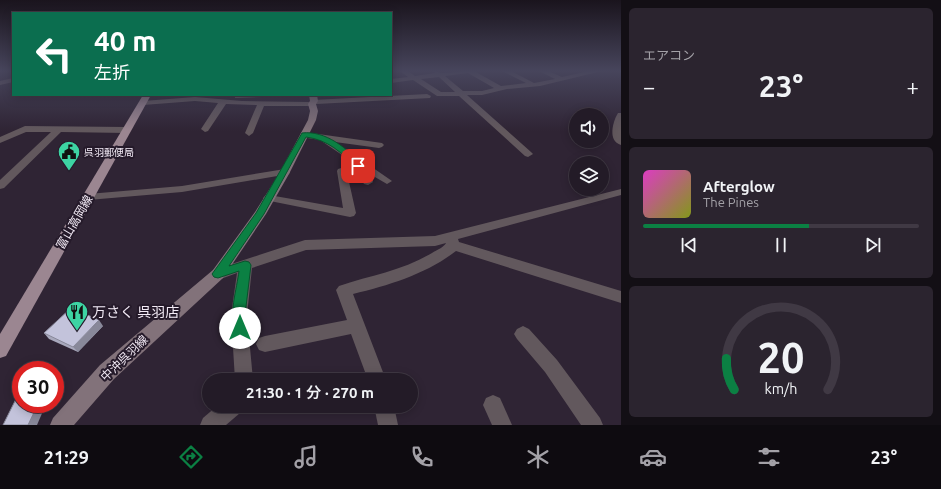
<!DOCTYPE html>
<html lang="ja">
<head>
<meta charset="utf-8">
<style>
  body { margin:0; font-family:Ubuntu,"Noto Sans JP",sans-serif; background:#2b242f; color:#f1f3f6; height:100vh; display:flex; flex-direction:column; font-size:15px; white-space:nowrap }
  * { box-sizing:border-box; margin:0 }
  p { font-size:13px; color:#a3a1a7 }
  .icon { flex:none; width:22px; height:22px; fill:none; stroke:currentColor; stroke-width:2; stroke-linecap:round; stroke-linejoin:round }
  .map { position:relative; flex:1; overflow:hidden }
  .panel { display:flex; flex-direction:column; gap:8px; padding:8px; background:#130f15; width:320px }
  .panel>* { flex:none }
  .hud { position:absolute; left:12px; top:12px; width:380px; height:84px; border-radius:0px; box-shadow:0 2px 10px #0003,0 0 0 1px #403944; background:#0b6e4f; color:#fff; overflow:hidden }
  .tools { position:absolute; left:569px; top:108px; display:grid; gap:8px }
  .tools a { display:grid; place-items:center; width:40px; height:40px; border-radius:50%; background:#231b27; box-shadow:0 2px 10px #0003,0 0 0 1px #403944; font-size:20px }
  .speed { position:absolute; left:12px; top:361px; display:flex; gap:8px; font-size:20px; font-weight:700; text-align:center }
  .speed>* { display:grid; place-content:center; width:52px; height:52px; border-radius:50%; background:#231b27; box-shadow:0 2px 10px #0003,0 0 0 1px #403944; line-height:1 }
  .speed .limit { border:6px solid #d22; background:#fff; color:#111 }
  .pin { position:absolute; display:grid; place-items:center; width:34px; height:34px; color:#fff; margin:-17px; border-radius:8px; box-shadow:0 2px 6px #0006 }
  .me { position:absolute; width:44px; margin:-22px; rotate:0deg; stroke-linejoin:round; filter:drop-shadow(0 0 3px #0008) }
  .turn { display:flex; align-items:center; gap:14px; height:84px; padding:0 16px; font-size:18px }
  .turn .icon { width:52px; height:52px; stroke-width:2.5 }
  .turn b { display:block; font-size:28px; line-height:34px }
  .big { font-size:30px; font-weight:600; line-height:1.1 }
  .panel .tile { flex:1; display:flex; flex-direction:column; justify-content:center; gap:6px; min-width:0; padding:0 14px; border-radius:6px; background:#2b242f }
  .panel .dial { align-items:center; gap:0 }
  .dial svg { height:104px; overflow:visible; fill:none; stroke:#403944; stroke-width:7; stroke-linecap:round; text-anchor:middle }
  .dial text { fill:#f1f3f6; stroke:none }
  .song { display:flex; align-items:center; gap:12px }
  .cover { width:48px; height:48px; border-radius:6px; background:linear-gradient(135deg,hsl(310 70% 55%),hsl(70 70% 35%)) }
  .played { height:4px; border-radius:2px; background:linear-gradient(90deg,#0b8043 60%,#403944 60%) }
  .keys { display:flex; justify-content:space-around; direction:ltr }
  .heat { display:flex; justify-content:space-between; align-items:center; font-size:22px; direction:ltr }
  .trip { position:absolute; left:202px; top:373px; width:216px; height:40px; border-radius:20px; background:#231b27; box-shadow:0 2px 10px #0003,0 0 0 1px #403944; font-weight:600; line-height:40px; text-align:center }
  .tab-bar { display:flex; height:64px; justify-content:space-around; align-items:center; background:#0e0b10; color:#a3a1a7 }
  .tab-bar .icon { width:28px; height:28px }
  .tab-bar .active { color:#0b8043 }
  .tab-bar b { font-size:18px; color:#f1f3f6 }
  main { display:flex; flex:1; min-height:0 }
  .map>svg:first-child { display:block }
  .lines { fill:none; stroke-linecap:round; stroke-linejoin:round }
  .minor { fill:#62585d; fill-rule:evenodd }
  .secondary { fill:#82727a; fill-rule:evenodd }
  .primary { fill:#9b8691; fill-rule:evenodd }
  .wall { fill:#a8a8bc }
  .shaded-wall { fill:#889 }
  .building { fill:#c3c3db; stroke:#889 }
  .route { fill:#0b8043; stroke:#07532c }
  .labels { text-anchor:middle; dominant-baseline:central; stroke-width:4; stroke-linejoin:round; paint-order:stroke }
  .far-poi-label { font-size:10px; fill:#f3ebf6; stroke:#251a2a; text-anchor:start }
  .street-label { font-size:12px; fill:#f3ebf6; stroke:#251a2a }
  .near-poi-label { font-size:14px; fill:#f3ebf6; stroke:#251a2a; text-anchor:start }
</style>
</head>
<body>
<main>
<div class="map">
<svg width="621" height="425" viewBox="0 0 621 425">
  <rect width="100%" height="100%" fill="#2f2434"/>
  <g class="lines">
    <!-- minor -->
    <g class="minor">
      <path d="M400,71H408L415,76L435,73L433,71L442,73L474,71L501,86L526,83L502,71H511L534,83L555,79L539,71H548L562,77L589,71H602L540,86L507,89L482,95H467L531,152L533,154L528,157L525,156L459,96H437L413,80L391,83V79L408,77ZM468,73L494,88L482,91H463L445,76ZM439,77L455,92H441L421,79Z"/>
      <polygon points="13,78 13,82 0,85 0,81"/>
      <polygon points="427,94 431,96 430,98 316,104 312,106 264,106 253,133 249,136 245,133 257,105 226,104 208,131 205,132 201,129 218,103 195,101 143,105 139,103 143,101 195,97 242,101 309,102 313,100"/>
      <polygon points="235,95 265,95 261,97 238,98 235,98"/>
      <path d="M618,113H621V145C607,141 613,121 618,113Z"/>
      <polygon points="25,126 127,127 131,130 127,133 61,132 4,188 0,189 0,180 51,132 26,132 0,143 0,137"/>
      <polygon points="304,132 382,143 384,145 382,147 379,148 335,142 351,153 360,162 366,163 392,181 387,184 368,173 373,182 368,185 364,184 355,170 347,173 356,213 354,216 350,217 265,200 263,198 265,196 269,195 343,208 337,171 338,169 351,165 345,157 320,140 301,137 300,135 301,133"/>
      <polygon points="285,169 289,170 290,172 289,174 182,192 88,200 84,199 82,197 84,195 88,194 182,186"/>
      <path d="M621,189V195L458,239L459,242L621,291V303L456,251C426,274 390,285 353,294L386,380H368L351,334L265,352L259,350L256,344L259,338L265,336L347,320L336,290L339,286C371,275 402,271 432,253C437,250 444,247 446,243L435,246L306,250L252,268L247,315L253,380H235L231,315L237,273L218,280L213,278L211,274L213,270L305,240L435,236Z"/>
      <polygon points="523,326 529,329 557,360 600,418 603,425 581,425 545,372 517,339 514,334 517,329"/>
      <polygon points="493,395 500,398 512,425 492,425 483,405 486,398"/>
      <polygon points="217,406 243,406 240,413 226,425 200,425 203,418"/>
      <polygon points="374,406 394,406 398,425 378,425"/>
    </g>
    <!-- secondary -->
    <polygon class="secondary" points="309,95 317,95 318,101 316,104 318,111 316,120 289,174 266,214 223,278 114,379 74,425 50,425 53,418 100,365 213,270 255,212 279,174 308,120 310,111 308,104 310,101"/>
    <!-- primary -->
    <polygon class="primary" points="143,95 151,95 6,356 0,358 0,334"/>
  </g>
  <!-- wall -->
  <polygon class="wall" points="103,326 78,352 49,339 44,333"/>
  <!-- shaded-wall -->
  <g class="shaded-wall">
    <polygon points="99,320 103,326 78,352 73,347"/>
    <polygon points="38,404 46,404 37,425 28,425"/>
  </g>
  <!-- building -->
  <g class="building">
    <polygon points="71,308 99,320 73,347 44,333"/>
    <polygon points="21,389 21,404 38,404 28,425 3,425"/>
  </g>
  <!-- sky -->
  <linearGradient id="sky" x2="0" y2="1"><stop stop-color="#1a141d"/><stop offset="0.54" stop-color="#47455c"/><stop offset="1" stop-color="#47455c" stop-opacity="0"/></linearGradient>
  <rect width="621" height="131" fill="url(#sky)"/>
  <!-- route -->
  <path class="route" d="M302,133C325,130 349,149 362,166L361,168H355C342,152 328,140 306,137L264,214L229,266L245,261L249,262L251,265L245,315L246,328L244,332L240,334L235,332C228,317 237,288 239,271L218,278L214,277L212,274L256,213Z"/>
  <!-- icons -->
  <defs>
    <g id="civic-pin" transform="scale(1.15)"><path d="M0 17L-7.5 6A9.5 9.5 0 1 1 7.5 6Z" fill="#3dd4a3" stroke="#251a2a"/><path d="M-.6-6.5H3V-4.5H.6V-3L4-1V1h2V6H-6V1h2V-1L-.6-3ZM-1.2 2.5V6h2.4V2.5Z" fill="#111"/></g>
    <g id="restaurant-pin" transform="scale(1.15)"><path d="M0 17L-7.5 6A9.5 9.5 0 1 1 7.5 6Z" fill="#3dd4a3" stroke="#251a2a"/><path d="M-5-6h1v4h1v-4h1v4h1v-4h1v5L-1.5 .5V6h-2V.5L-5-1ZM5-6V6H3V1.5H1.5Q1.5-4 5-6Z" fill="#111"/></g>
  </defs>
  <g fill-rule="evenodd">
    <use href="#civic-pin" x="69" y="152"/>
    <use href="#restaurant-pin" x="77" y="312"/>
  </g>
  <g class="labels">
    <!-- far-poi labels -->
    <g class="far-poi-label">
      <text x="84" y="152">呉羽郵便局</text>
    </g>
    <!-- street labels -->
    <g class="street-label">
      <text transform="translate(74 222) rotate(-60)">富山高岡線</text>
      <text transform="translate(124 358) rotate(-44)">中沖呉羽線</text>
    </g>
    <!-- near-poi labels -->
    <g class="near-poi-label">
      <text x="92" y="312">万さく 呉羽店</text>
    </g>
  </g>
</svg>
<div class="tools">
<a><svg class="icon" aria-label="sound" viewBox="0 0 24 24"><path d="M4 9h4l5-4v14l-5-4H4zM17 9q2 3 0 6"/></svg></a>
<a><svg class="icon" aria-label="layers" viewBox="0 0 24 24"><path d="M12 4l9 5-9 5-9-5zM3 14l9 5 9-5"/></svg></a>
</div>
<div class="speed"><div class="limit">30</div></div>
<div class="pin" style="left:358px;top:166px;background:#d93025"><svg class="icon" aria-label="arrive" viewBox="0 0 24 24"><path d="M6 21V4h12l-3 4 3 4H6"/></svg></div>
<svg class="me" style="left:240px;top:328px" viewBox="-20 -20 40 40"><circle r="19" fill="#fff"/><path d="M0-13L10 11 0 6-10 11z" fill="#0b8043"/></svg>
<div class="trip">21:30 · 1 分 · 270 m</div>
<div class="hud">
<div class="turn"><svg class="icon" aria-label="left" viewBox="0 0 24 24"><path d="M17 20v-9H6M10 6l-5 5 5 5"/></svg><div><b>40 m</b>左折</div></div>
</div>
</div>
<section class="panel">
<div class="tile"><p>エアコン</p>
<div class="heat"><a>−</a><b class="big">23°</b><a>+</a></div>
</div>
<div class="tile">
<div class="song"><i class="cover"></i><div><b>Afterglow</b><p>The Pines</p></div></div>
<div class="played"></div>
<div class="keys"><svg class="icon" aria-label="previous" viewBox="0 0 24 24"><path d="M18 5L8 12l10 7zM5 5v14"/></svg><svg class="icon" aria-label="pause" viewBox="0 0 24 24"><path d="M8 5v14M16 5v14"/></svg><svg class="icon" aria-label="next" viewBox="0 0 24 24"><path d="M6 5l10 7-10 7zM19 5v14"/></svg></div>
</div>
<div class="tile dial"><svg viewBox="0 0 100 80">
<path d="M14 69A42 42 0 1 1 86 69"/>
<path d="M14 69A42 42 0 0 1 8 45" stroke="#0b8043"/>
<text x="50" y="56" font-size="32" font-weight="700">20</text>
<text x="50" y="72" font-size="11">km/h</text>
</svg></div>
</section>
</main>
<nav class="tab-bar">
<b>21:29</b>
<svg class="icon active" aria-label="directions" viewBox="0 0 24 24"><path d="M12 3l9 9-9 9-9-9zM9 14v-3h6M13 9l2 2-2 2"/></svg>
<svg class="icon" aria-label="music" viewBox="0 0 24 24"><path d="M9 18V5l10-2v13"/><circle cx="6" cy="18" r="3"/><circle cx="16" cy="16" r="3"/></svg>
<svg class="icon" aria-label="phone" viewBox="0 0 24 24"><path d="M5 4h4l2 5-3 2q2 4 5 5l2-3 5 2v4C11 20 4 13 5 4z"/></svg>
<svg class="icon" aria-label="climate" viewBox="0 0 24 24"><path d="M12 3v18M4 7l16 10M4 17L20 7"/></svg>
<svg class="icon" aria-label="car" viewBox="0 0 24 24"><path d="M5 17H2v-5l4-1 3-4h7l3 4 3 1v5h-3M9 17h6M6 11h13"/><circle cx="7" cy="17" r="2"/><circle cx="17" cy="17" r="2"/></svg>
<svg class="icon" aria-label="filters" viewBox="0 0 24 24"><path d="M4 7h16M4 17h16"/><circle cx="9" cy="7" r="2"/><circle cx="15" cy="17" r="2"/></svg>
<b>23°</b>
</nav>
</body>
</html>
